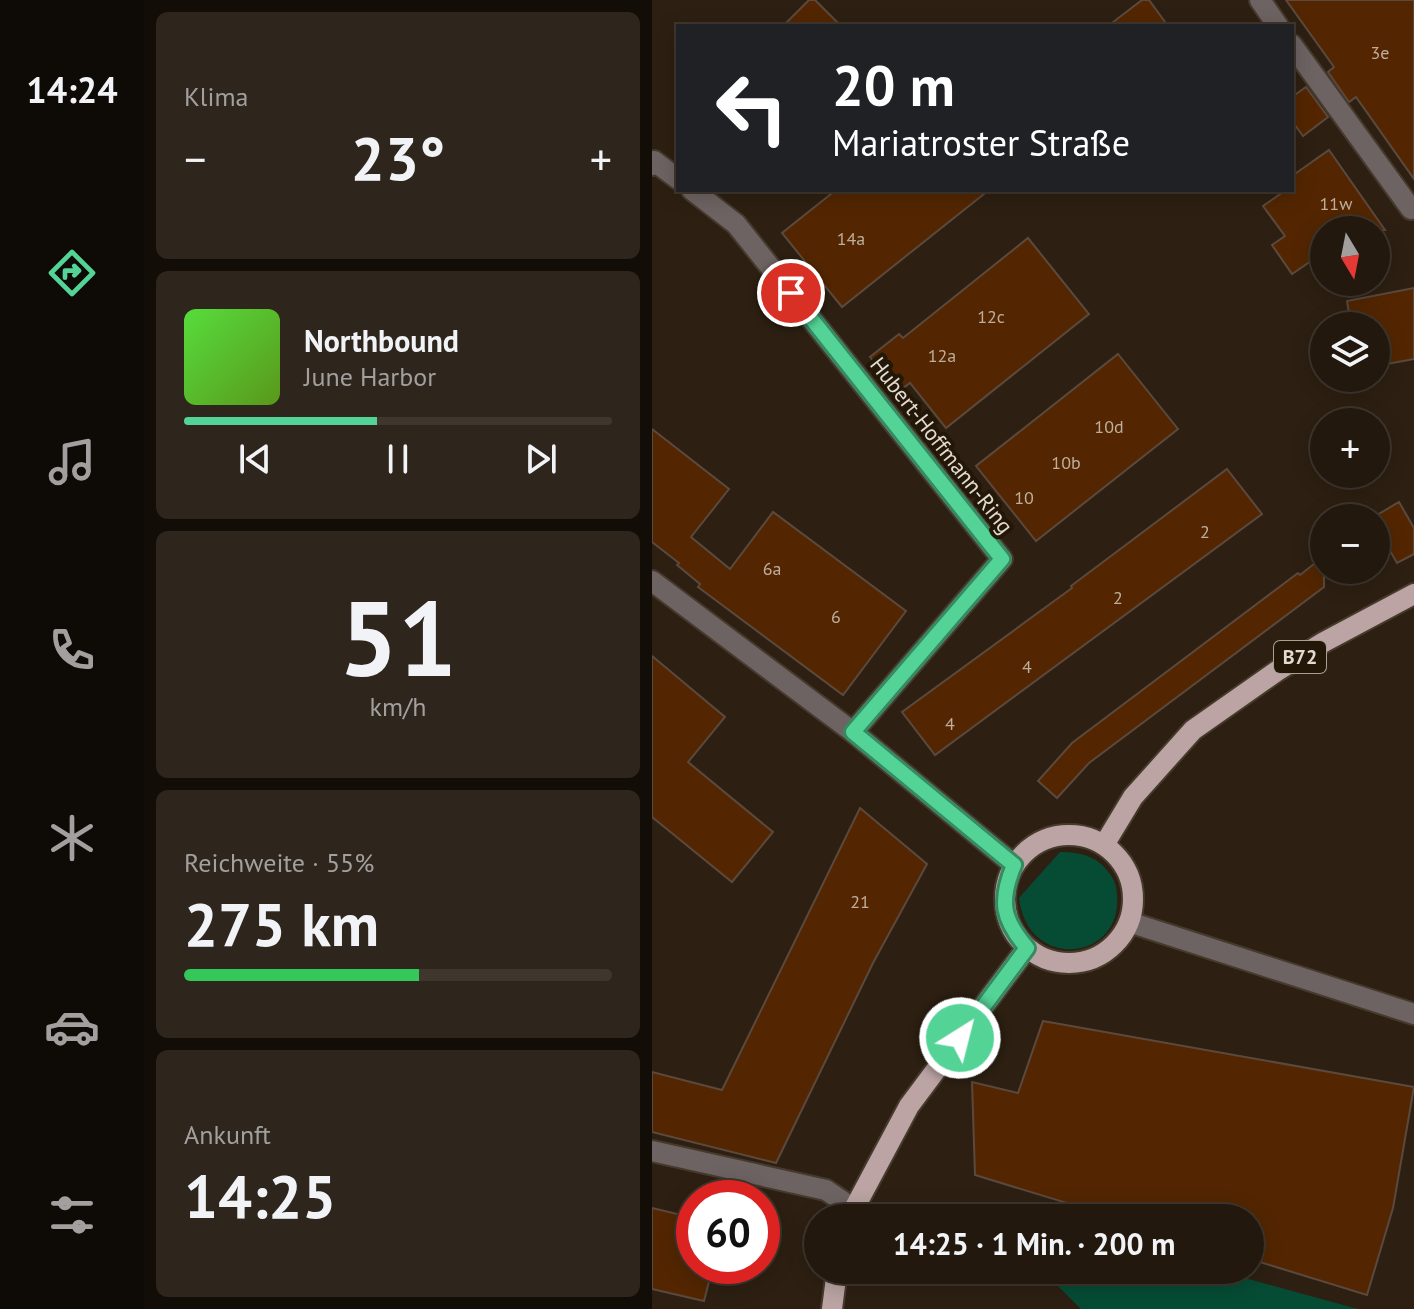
<!DOCTYPE html>
<html lang="de">
<head>
<meta charset="utf-8">
<style>
  body { margin:0; font-family:"PT Sans",sans-serif; background:#2e251c; color:#f1f3f6; height:100vh; display:flex; flex-direction:column; font-size:30px; white-space:nowrap }
  * { box-sizing:border-box; margin:0 }
  p { font-size:26px; color:#a2a09e }
  .icon { flex:none; width:44px; height:44px; fill:none; stroke:currentColor; stroke-width:2; stroke-linecap:round; stroke-linejoin:round }
  .map { position:relative; flex:1; overflow:hidden }
  .panel { display:flex; flex-direction:column; gap:12px; padding:12px; background:#130d08; width:508px }
  .panel>* { flex:none }
  .banner { position:absolute; left:24px; top:24px; width:618px; height:168px; border-radius:0px; box-shadow:0 4px 20px #0003,0 0 0 2px #3f372e; background:#202124; color:#fff; overflow:hidden }
  .needle { width:52px; rotate:170deg }
  .controls { position:absolute; left:658px; top:216px; display:grid; gap:16px }
  .controls a { display:grid; place-items:center; width:80px; height:80px; border-radius:50%; background:#22180e; box-shadow:0 4px 20px #0003,0 0 0 2px #3f372e; font-size:40px }
  .speed { position:absolute; left:24px; top:1180px; display:flex; gap:16px; font-size:40px; font-weight:700; text-align:center }
  .speed>* { display:grid; place-content:center; width:104px; height:104px; border-radius:50%; background:#22180e; box-shadow:0 4px 20px #0003,0 0 0 2px #3f372e; line-height:1 }
  .speed .limit { border:12px solid #d22; background:#fff; color:#111 }
  .pin { position:absolute; display:grid; place-items:center; width:68px; height:68px; color:#fff; margin:-34px; border:4px solid #fff; border-radius:50%; box-shadow:0 2px 8px #0007 }
  .me { position:absolute; width:88px; margin:-44px; rotate:36deg; stroke-linejoin:round; filter:drop-shadow(0 0 6px #0008) }
  .turn { display:flex; align-items:center; gap:28px; height:168px; padding:0 24px; font-size:36px }
  .turn .icon { width:104px; height:104px; stroke-width:2.5 }
  .turn b { display:block; font-size:56px; line-height:68px }
  .big { font-size:60px; font-weight:800; line-height:1.1 }
  .panel .tile { flex:1; display:flex; flex-direction:column; justify-content:center; gap:12px; min-width:0; padding:0 28px; border-radius:12px; background:#2e251c }
  .panel .dial { align-items:center; gap:0 }
  .dial b { font-size:104px; line-height:1 }
  .song { display:flex; align-items:center; gap:24px }
  .cover { width:96px; height:96px; border-radius:12px; background:linear-gradient(135deg,hsl(110 70% 55%),hsl(90 70% 35%)) }
  .played { height:8px; border-radius:4px; background:linear-gradient(90deg,#54d396 45%,#3f372e 45%) }
  .keys { display:flex; justify-content:space-around; direction:ltr }
  .heat { display:flex; justify-content:space-between; align-items:center; font-size:44px; direction:ltr }
  .charge { height:12px; border-radius:6px; background:linear-gradient(90deg,#34c759 55%,#3f372e 0) }
  .trip { position:absolute; left:152px; top:1204px; width:460px; height:80px; border-radius:40px; background:#22180e; box-shadow:0 4px 20px #0003,0 0 0 2px #3f372e; font-weight:800; line-height:80px; text-align:center }
  main { display:flex; flex:1; min-height:0 }
  .tab-bar { display:flex; flex-direction:column; width:144px; justify-content:space-around; align-items:center; background:#0e0a06; color:#a2a09e }
  .tab-bar .icon { width:56px; height:56px }
  .tab-bar .selected { color:#54d396 }
  .tab-bar b { font-size:36px; color:#f1f3f6 }
  .map>svg:first-child { display:block }
  .green { fill:#064c34 }
  .building { fill:#532601; stroke:#5b493d; stroke-width:2 }
  .lines { fill:none; stroke-linecap:round; stroke-linejoin:round }
  .minor-casing { stroke:#463a2d; stroke-width:24 }
  .major-casing { stroke:#463a2d; stroke-width:24 }
  .minor { stroke:#6e6363; stroke-width:20 }
  .major { stroke:#bba4a3; stroke-width:20 }
  .route-casing { stroke:#378962; stroke-width:20 }
  .route { stroke:#54d396; stroke-width:14 }
  .labels { text-anchor:middle; dominant-baseline:central; stroke-width:8; stroke-linejoin:round; paint-order:stroke }
  .number-label { font-size:18px; fill:#bfae9d }
  .shield { fill:#231708; stroke:#a9a095; stroke-width:2 }
  .shield-label { font-size:20px; font-weight:bold; fill:#e3dbd1 }
  .street-label { font-size:22px; fill:#e3dbd1; stroke:#231708 }
</style>
</head>
<body>
<main>
<nav class="tab-bar">
<b>14:24</b>
<svg class="icon selected" aria-label="directions" viewBox="0 0 24 24"><path d="M12 3l9 9-9 9-9-9zM9 14v-3h6M13 9l2 2-2 2"/></svg>
<svg class="icon" aria-label="music" viewBox="0 0 24 24"><path d="M9 18V5l10-2v13"/><circle cx="6" cy="18" r="3"/><circle cx="16" cy="16" r="3"/></svg>
<svg class="icon" aria-label="phone" viewBox="0 0 24 24"><path d="M5 4h4l2 5-3 2q2 4 5 5l2-3 5 2v4C11 20 4 13 5 4z"/></svg>
<svg class="icon" aria-label="climate" viewBox="0 0 24 24"><path d="M12 3v18M4 7l16 10M4 17L20 7"/></svg>
<svg class="icon" aria-label="car" viewBox="0 0 24 24"><path d="M5 17H2v-5l4-1 3-4h7l3 4 3 1v5h-3M9 17h6M6 11h13"/><circle cx="7" cy="17" r="2"/><circle cx="17" cy="17" r="2"/></svg>
<svg class="icon" aria-label="filters" viewBox="0 0 24 24"><path d="M4 7h16M4 17h16"/><circle cx="9" cy="7" r="2"/><circle cx="15" cy="17" r="2"/></svg>
</nav>
<section class="panel">
<div class="tile"><p>Klima</p>
<div class="heat"><a>−</a><b class="big">23°</b><a>+</a></div>
</div>
<div class="tile">
<div class="song"><i class="cover"></i><div><b>Northbound</b><p>June Harbor</p></div></div>
<div class="played"></div>
<div class="keys"><svg class="icon" aria-label="previous" viewBox="0 0 24 24"><path d="M18 5L8 12l10 7zM5 5v14"/></svg><svg class="icon" aria-label="pause" viewBox="0 0 24 24"><path d="M8 5v14M16 5v14"/></svg><svg class="icon" aria-label="next" viewBox="0 0 24 24"><path d="M6 5l10 7-10 7zM19 5v14"/></svg></div>
</div>
<div class="tile dial"><b>51</b><p>km/h</p></div>
<div class="tile"><p>Reichweite · 55%</p><b class="big">275 km</b><div class="charge"></div></div>
<div class="tile"><p>Ankunft</p><b class="big">14:25</b></div>
</section>
<div class="map">
<svg width="762" height="1309" viewBox="0 0 762 1309">
  <rect width="100%" height="100%" fill="#2d2012"/>
  <!-- green -->
  <g class="green">
    <path d="M408,852C428,852 445,856 457,873C462,879 465,887 465,896C470,961 376,972 367,898Z"/>
    <polygon points="390,1270 563,1270 706,1309 429,1309"/>
  </g>
  <!-- building -->
  <g class="building">
    <polygon points="157,0 163,0 189,26 131,26"/>
    <polygon points="490,0 497,0 516,26 456,26"/>
    <polygon points="634,0 762,0 762,179 704,97 697,102 676,72 682,67"/>
    <polygon points="654,87 676,117 651,136 640,121 640,97"/>
    <polygon points="677,150 733,230 672,230 672,252 640,274 620,245 633,236 611,206 634,190 640,190 640,176"/>
    <polygon points="184,190 337,190 190,307 130,233"/>
    <polygon points="376,238 437,314 294,428 258,383 246,392 218,357 247,334 251,338"/>
    <polygon points="762,288 762,359 724,366 724,326 699,326 695,301"/>
    <polygon points="466,354 526,429 384,541 324,466"/>
    <polygon points="0,429 77,489 39,537 78,569 121,512 254,611 191,695 46,587 48,584 25,565 27,563 0,542"/>
    <polygon points="575,469 610,514 283,755 250,712 420,588 419,586"/>
    <polygon points="747,502 762,528 762,554 745,563 724,526 724,518 720,518"/>
    <polygon points="672,556 672,587 437,763 405,798 386,781 420,743 646,573 648,575"/>
    <polygon points="0,656 73,717 36,762 121,832 80,882 0,817"/>
    <polygon points="208,808 275,864 221,963 124,1163 0,1132 0,1072 70,1090"/>
    <polygon points="391,1021 762,1087 741,1208 715,1295 598,1259 598,1218 464,1218 323,1175 320,1082 366,1093"/>
    <polygon points="0,1208 42,1218 42,1266 61,1266 52,1301 0,1289"/>
  </g>
  <g class="lines">
    <!-- minor casing -->
    <g class="minor-casing">
      <g id="minor">
        <polyline points="608,0 626,26"/>
        <polyline points="640,45 759,209 762,207"/>
        <polyline points="0,165 2,161 26,179"/>
        <polyline points="40,190 84,224 350,559 201,732"/>
        <polyline points="0,581 201,732 362,865"/>
        <polyline points="477,922 762,1014"/>
        <polyline points="0,1151 174,1190 202,1209"/>
      </g>
    </g>
    <!-- major casing -->
    <g class="major-casing">
      <g id="major">
        <circle cx="417" cy="899" r="64"/>
        <polyline points="452,845 481,797 541,730 625,671 672,642 762,594"/>
        <polyline points="199,1218 202,1209 257,1106 375,948"/>
        <polyline points="180,1309 185,1270"/>
      </g>
    </g>
    <!-- minor -->
    <use href="#minor" class="minor"/>
    <!-- major -->
    <use href="#major" class="major"/>
  </g>
  <g class="lines">
    <!-- route casing -->
    <g class="route-casing">
      <path id="route" d="M139,293L350,559L201,732L362,865C347,901 350,919 375,948L308,1038"/>
    </g>
    <!-- route -->
    <use href="#route" class="route"/>
  </g>
  <g class="labels">
    <!-- number labels -->
    <g class="number-label">
      <text x="728" y="52">3e</text>
      <text x="684" y="203">11w</text>
      <text x="199" y="238">14a</text>
      <text x="339" y="316">12c</text>
      <text x="290" y="355">12a</text>
      <text x="457" y="426">10d</text>
      <text x="414" y="462">10b</text>
      <text x="372" y="497">10</text>
      <text x="553" y="531">2</text>
      <text x="120" y="568">6a</text>
      <text x="466" y="597">2</text>
      <text x="184" y="616">6</text>
      <text x="375" y="666">4</text>
      <text x="298" y="723">4</text>
      <text x="208" y="901">21</text>
    </g>
    <!-- shield labels -->
    <rect class="shield" x="622" y="641" width="52" height="32" rx="6"/>
    <g class="shield-label">
      <text x="648" y="657">B72</text>
    </g>
    <!-- street labels -->
    <g class="street-label">
      <text transform="translate(290 445) rotate(52)">Hubert-Hoffmann-Ring</text>
    </g>
  </g>
</svg>
<div class="controls">
<a><svg class="needle" viewBox="-14 -14 28 28"><path d="M0-13l5 13h-10z" fill="#e53935"/><path d="M0 13l5-13h-10z" fill="#a2a09e"/></svg></a>
<a><svg class="icon" aria-label="layers" viewBox="0 0 24 24"><path d="M12 4l9 5-9 5-9-5zM3 14l9 5 9-5"/></svg></a>
<a>+</a>
<a>−</a>
</div>
<div class="speed"><div class="limit">60</div></div>
<div class="pin" style="left:139px;top:293px;background:#d93025"><svg class="icon" aria-label="arrive" viewBox="0 0 24 24"><path d="M6 21V4h12l-3 4 3 4H6"/></svg></div>
<svg class="me" style="left:308px;top:1038px" viewBox="-20 -20 40 40"><circle r="17" fill="#54d396" stroke="#fff" stroke-width="3"/><path d="M0-11L8 9 0 5-8 9z" fill="#fff"/></svg>
<div class="trip">14:25 · 1 Min. · 200 m</div>
<div class="banner">
<div class="turn"><svg class="icon" aria-label="left" viewBox="0 0 24 24"><path d="M17 20v-9H6M10 6l-5 5 5 5"/></svg><div><b>20 m</b>Mariatroster Straße</div></div>
</div>
</div>
</main>
</body>
</html>
